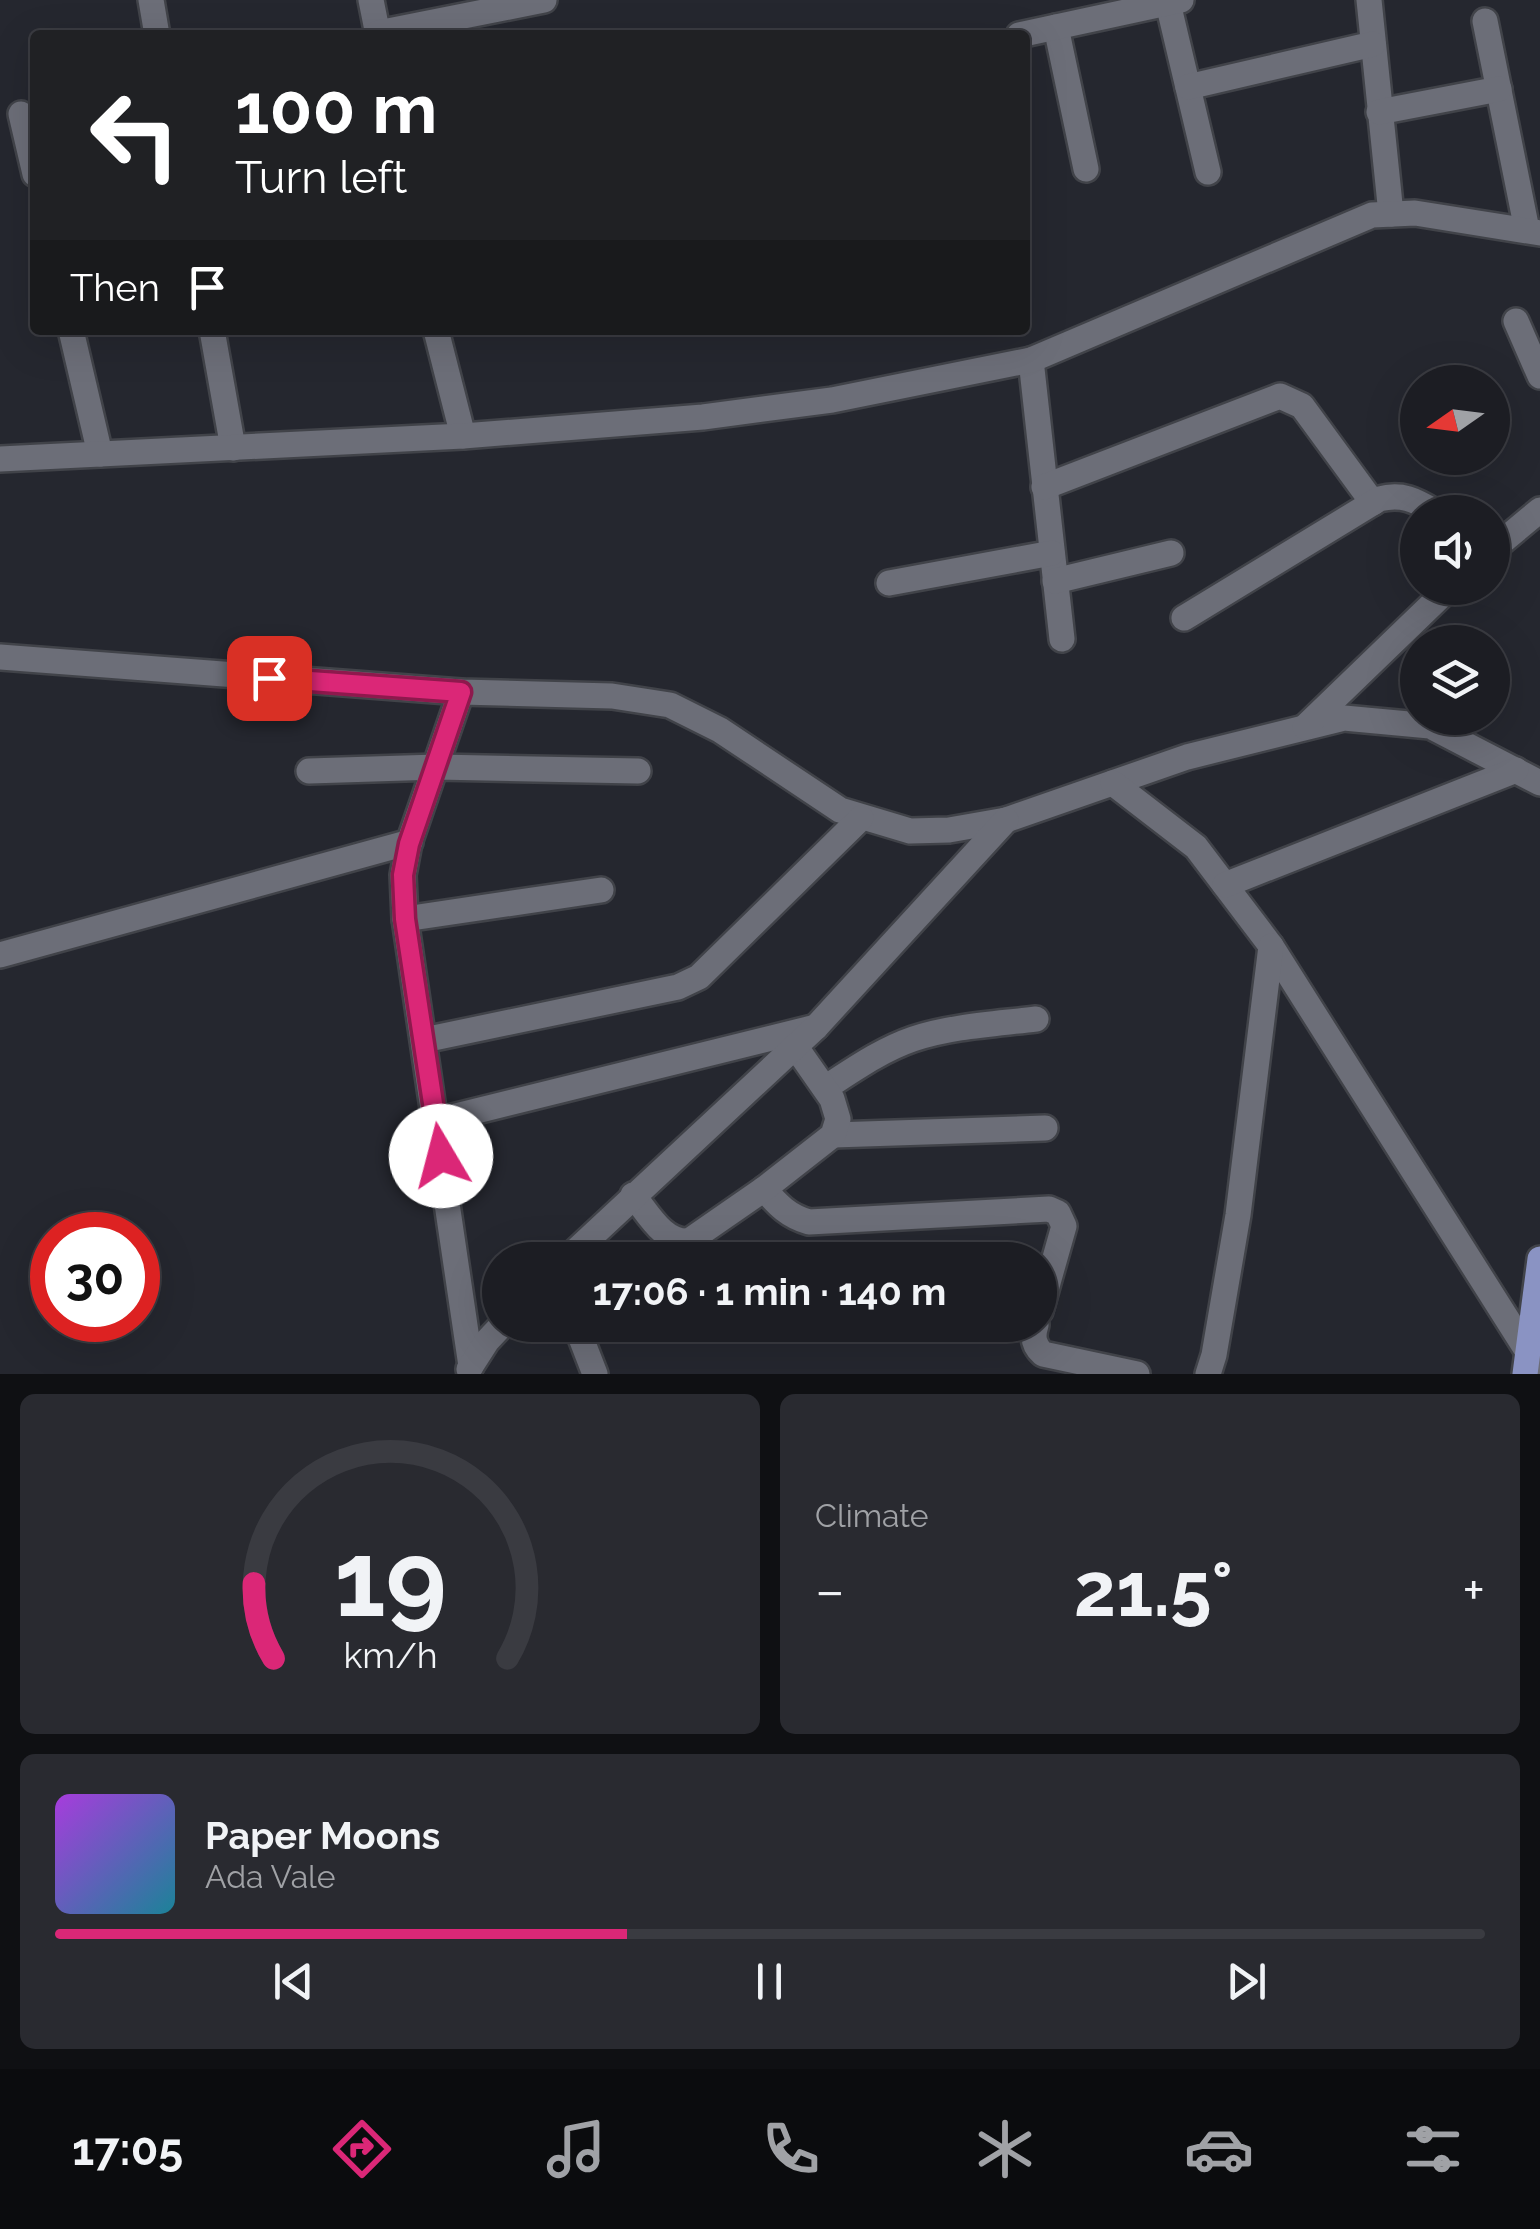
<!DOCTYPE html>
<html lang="en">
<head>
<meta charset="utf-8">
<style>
  body { margin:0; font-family:Raleway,sans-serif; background:#292a30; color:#f1f3f6; height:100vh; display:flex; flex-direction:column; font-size:38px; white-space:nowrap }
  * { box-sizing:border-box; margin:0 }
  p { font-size:32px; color:#a0a2a6 }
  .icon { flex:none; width:55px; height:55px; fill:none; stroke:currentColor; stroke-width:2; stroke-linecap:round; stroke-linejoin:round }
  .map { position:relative; height:1374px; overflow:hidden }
  .drawer { display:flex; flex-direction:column; gap:20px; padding:20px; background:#0f1013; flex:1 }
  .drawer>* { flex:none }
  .top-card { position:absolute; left:30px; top:30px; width:1000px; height:305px; border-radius:10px; box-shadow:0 10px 40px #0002,0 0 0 2px #3a3b41; background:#202124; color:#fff; overflow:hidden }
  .needle { width:65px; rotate:256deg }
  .buttons { position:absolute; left:1400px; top:365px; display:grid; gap:20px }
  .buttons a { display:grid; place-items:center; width:110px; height:110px; border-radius:50%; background:#1c1d23; box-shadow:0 10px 40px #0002,0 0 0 2px #3a3b41; font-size:50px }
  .speed { position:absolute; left:30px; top:1212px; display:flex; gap:20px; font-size:50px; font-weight:700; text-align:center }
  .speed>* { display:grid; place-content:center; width:130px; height:130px; border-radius:50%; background:#1c1d23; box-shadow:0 10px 40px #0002,0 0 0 2px #3a3b41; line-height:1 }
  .speed .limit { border:15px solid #d22; background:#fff; color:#111 }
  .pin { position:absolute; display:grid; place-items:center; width:85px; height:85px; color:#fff; margin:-42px; border-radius:20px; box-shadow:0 5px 15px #0006 }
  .me { position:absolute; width:110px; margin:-55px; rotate:352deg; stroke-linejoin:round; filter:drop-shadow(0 0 8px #0008) }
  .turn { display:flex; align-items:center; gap:35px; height:210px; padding:0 40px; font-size:45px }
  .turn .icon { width:130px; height:130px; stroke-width:2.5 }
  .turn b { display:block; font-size:70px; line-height:85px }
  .then { display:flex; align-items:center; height:95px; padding:0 40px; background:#0003; gap:20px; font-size:38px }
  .big { font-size:75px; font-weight:700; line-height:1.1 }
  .drawer .widget { flex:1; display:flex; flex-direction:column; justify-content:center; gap:15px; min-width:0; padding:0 35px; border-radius:15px; background:#292a30 }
  .drawer .dial { align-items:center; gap:0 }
  .dial svg { height:260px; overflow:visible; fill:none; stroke:#3a3b41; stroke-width:7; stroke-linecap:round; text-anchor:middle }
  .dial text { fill:#f1f3f6; stroke:none }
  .song { display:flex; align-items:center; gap:30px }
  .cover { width:120px; height:120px; border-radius:15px; background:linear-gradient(135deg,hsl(280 70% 55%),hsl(190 70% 35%)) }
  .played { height:10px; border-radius:5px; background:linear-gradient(90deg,#db2777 40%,#3a3b41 40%) }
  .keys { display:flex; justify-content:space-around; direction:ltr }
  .heat { display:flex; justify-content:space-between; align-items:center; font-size:55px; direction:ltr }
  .drawer .tiles { flex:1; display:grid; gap:20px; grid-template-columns:1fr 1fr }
  .widget:last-child { grid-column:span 2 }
  .trip { position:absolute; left:482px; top:1242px; width:575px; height:100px; border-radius:50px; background:#1c1d23; box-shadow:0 10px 40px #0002,0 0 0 2px #3a3b41; font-weight:700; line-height:100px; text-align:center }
  .tabs { display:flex; height:160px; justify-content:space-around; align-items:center; background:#0b0c0e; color:#a0a2a6 }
  .tabs .icon { width:70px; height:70px }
  .tabs .selected { color:#db2777 }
  .tabs b { font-size:45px; color:#f1f3f6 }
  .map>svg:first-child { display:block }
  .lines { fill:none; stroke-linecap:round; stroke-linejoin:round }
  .minor-casing { stroke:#414349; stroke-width:30 }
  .major-casing { stroke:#414349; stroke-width:30 }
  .minor { stroke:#6c6e78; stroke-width:25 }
  .major { stroke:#8a93c3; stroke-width:25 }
  .route-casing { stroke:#8e194d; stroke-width:25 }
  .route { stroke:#db2777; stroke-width:18 }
</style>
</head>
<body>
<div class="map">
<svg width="1540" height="1374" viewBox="0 0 1540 1374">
  <rect width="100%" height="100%" fill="#25272f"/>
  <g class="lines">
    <!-- minor casing -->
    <g class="minor-casing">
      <g id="minor">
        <polyline points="151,0 157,35"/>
        <polyline points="371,0 378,35"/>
        <polyline points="1369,0 1391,214"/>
        <polyline points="1168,3 1208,172"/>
        <polyline points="1485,21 1527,230"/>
        <polyline points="1056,27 1086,169"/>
        <polyline points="378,33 544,0"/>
        <polyline points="1019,35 1181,0"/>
        <polyline points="1188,87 1373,44"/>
        <polyline points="1379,112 1499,89"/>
        <polyline points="21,114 35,174"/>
        <polyline points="1516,321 1540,376"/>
        <polyline points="71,330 100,454"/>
        <polyline points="212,330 233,448"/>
        <polyline points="436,330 463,436"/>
        <polyline points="1031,360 1062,639"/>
        <polyline points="0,459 463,436 703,417 832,400 1031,360 1372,215 1415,213 1540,233"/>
        <polyline points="1044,487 1280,396 1302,406 1373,503"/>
        <polyline points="1492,550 1540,510"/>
        <polyline points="1055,581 1171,553"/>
        <polyline points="889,583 1052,553"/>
        <path d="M1184,618L1379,499C1402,493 1415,500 1435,512"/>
        <polyline points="0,657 461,692 612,696 670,705 720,730 840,810 910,831 949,830 1006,820 1187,757 1344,718 1430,726 1540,783"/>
        <polyline points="461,692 409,843 403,875 405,919 471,1366"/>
        <polyline points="1305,727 1449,588"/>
        <polyline points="309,771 437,767 638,771"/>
        <polyline points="1113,783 1196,847 1271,946 1540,1371"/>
        <polyline points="1225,885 1516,770"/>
        <polyline points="405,919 601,890"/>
        <polyline points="0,955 410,842"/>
        <polyline points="424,1040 678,987 699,977 861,818"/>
        <path d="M825,1088C853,1070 881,1050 913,1039C952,1026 995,1024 1036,1019"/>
        <polyline points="436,1121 816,1027"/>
        <polyline points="833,1135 1045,1128"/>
        <path d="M764,1189C778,1205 788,1216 809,1222L1049,1209L1058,1213L1064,1226L1040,1311"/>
        <path d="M633,1195C648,1213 663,1243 689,1241L764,1189L833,1135L838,1119L832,1099L795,1046"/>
        <polyline points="566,1260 816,1027 1006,820"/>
        <polyline points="576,1325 595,1374"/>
        <path d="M1036,1325C1032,1337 1034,1346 1043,1354L1137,1374"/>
        <polyline points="469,1369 487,1341 502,1325"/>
        <polyline points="1208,1374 1214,1355 1238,1215 1271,946"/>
      </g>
    </g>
    <!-- major casing -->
    <g class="major-casing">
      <polyline id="major" points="1525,1374 1540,1259"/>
    </g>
    <!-- minor -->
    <use href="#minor" class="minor"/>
    <!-- major -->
    <use href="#major" class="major"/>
  </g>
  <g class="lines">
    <!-- route casing -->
    <g class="route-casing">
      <polyline id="route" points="269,678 461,692 409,844 403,875 405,919 441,1156"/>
    </g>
    <!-- route -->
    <use href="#route" class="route"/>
  </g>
</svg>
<div class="buttons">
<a><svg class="needle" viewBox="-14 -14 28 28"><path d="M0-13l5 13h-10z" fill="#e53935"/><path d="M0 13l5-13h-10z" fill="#a0a2a6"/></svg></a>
<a><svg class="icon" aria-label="sound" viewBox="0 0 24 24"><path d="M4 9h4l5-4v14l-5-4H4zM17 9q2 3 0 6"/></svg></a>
<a><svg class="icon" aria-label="layers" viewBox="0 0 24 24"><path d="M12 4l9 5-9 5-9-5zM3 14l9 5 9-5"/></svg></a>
</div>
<div class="speed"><div class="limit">30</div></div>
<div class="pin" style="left:269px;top:678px;background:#d93025"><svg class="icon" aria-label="arrive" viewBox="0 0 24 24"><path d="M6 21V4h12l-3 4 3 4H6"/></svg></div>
<svg class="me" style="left:441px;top:1156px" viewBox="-20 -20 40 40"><circle r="19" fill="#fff"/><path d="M0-13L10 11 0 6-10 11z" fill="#db2777"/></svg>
<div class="trip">17:06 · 1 min · 140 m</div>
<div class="top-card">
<div class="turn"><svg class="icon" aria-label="left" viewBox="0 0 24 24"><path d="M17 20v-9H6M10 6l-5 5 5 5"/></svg><div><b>100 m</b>Turn left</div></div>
<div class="then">Then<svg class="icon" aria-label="arrive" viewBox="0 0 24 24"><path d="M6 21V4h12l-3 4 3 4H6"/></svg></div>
</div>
</div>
<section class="drawer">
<div class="tiles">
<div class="widget dial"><svg viewBox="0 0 100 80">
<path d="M14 69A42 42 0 1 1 86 69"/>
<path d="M14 69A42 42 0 0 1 8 46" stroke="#db2777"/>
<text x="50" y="56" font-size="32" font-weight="700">19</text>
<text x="50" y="72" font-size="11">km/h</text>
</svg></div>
<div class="widget"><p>Climate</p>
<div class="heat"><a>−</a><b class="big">21.5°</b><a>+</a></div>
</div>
<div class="widget">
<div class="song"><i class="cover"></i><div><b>Paper Moons</b><p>Ada Vale</p></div></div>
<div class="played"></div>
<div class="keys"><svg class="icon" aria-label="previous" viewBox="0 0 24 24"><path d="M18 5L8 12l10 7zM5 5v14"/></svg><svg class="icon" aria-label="pause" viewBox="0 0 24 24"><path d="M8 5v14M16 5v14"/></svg><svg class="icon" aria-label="next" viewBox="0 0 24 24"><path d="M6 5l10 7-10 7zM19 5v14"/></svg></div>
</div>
</div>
</section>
<nav class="tabs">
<b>17:05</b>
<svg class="icon selected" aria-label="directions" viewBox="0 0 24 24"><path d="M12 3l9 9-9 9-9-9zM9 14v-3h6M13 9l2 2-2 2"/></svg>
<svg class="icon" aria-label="music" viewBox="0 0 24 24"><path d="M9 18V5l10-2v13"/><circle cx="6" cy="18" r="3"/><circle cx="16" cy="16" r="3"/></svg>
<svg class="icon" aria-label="phone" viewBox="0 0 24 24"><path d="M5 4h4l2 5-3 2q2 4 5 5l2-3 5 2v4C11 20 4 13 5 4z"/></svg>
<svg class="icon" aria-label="climate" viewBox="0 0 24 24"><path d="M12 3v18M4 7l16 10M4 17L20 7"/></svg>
<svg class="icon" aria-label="car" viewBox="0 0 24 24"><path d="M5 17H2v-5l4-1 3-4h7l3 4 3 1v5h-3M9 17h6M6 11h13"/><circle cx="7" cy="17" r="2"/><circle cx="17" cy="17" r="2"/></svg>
<svg class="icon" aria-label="filters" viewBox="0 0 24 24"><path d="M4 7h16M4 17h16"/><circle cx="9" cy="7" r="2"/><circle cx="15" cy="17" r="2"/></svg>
</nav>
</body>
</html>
